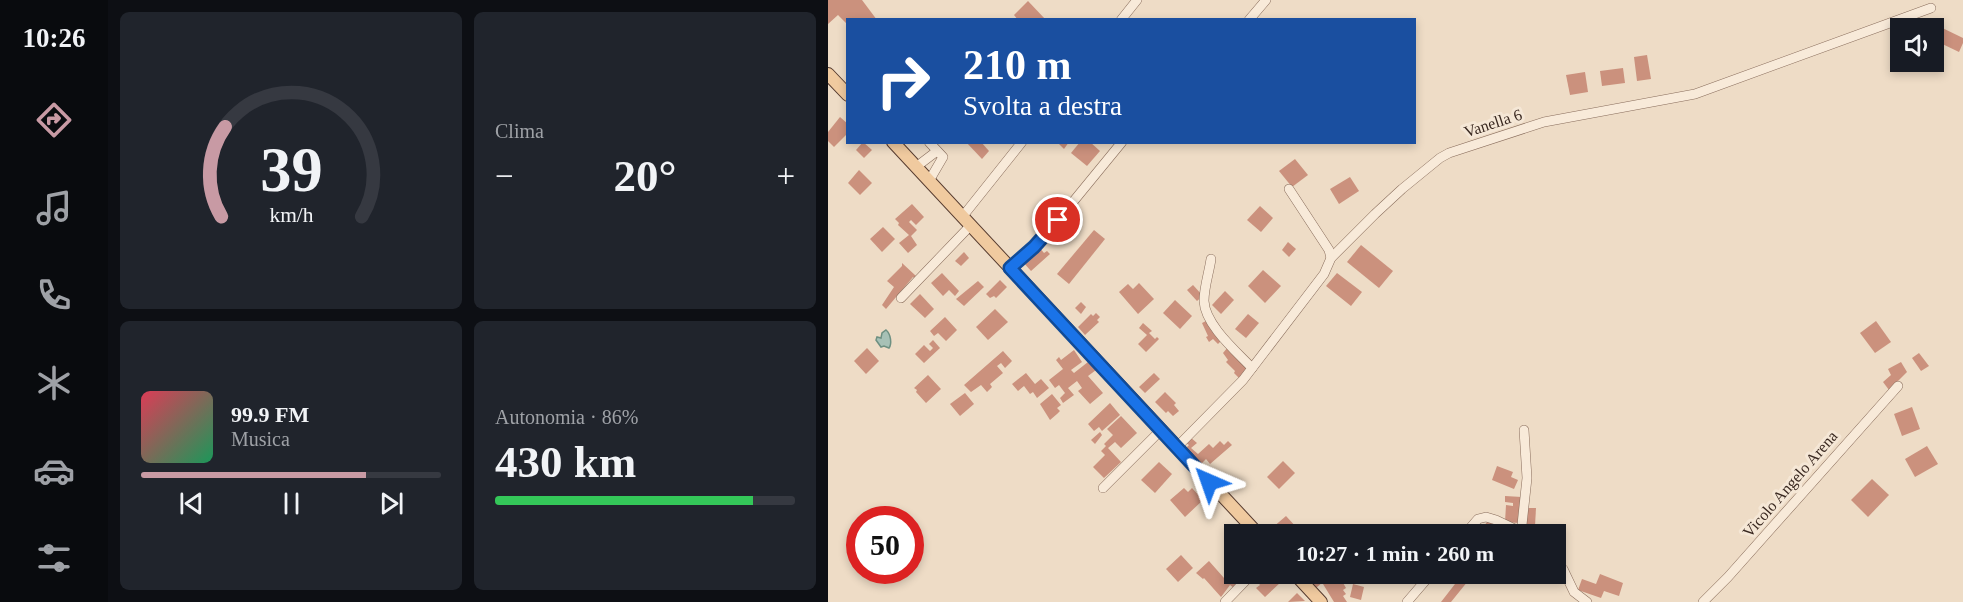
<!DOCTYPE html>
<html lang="it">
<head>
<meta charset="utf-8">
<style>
  body { margin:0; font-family:Georgia,serif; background:#20242c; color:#f1f3f6; height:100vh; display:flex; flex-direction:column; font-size:22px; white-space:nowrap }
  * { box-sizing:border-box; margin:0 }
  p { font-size:20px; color:#9ea1a6 }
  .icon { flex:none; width:33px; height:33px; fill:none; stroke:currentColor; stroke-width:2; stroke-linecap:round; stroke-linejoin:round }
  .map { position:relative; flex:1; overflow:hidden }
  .drawer { display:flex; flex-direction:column; gap:12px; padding:12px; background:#0d0f14; width:720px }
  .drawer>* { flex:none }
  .guide { position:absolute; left:18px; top:18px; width:570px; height:126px; border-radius:0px; box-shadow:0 3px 9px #0003; background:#1a4fa0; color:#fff; overflow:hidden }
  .buttons { position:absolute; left:1062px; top:18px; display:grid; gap:12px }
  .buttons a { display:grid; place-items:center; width:54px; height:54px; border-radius:0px; background:#171b24; box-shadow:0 3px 9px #0003; font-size:30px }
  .speed { position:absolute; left:18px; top:506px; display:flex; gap:12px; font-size:30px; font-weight:700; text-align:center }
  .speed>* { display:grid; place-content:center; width:78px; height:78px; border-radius:50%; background:#171b24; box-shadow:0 3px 9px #0003; line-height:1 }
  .speed .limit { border:9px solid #d22; background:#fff; color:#111 }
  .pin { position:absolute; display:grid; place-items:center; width:51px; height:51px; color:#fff; margin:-26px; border:3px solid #fff; border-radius:50%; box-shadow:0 2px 6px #0007 }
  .me { position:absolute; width:66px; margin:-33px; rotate:317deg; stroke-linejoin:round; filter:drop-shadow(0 0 4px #0008) }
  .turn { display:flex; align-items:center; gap:21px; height:126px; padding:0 18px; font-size:27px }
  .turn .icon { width:78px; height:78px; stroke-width:2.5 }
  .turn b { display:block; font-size:42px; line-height:51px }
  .big { font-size:45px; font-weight:800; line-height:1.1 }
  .drawer .tile { flex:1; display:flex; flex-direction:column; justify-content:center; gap:9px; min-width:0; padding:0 21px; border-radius:9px; background:#20242c }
  .drawer .dial { align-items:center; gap:0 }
  .dial svg { height:156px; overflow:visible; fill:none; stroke:#363941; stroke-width:7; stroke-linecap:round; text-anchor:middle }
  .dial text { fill:#f1f3f6; stroke:none }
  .song { display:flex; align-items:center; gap:18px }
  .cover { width:72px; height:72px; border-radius:9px; background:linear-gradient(135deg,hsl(350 70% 55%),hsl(150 70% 35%)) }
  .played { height:6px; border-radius:3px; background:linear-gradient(90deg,#c89aa4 75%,#363941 75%) }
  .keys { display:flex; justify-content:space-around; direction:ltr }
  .heat { display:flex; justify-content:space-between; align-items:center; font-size:33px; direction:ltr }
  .charge { height:9px; border-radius:4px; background:linear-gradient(90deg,#34c759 86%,#363941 0) }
  .drawer .tiles { flex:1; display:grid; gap:12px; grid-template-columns:repeat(2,1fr) }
  .trip { position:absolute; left:396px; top:524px; width:342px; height:60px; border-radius:0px; background:#171b24; box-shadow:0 3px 9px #0003; font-weight:800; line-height:60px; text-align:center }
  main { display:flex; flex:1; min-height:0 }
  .tabs { display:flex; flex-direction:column; width:108px; justify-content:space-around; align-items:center; background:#090b0e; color:#9ea1a6 }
  .tabs .icon { width:42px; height:42px }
  .tabs .current { color:#c89aa4 }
  .tabs b { font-size:27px; color:#f1f3f6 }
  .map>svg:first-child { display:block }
  .water { fill:#a7c1b6; stroke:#6e9082; stroke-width:1.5 }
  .building { fill:#cb917d }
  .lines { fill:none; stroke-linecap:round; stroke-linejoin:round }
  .minor-casing { stroke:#896d5c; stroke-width:10 }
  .major-casing { stroke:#573c30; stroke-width:14 }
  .minor { stroke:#f8ead9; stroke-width:9 }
  .major { stroke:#f0ca9f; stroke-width:12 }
  .route-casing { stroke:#114b97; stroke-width:15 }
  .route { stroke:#1a73e8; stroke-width:10 }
  .labels { text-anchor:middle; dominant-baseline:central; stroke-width:6; stroke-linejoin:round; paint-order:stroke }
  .street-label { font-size:16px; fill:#392820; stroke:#f5e7d6 }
</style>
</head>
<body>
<main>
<nav class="tabs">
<b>10:26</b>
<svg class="icon current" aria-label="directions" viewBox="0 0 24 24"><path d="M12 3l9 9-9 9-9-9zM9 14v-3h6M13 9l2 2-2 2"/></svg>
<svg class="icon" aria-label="music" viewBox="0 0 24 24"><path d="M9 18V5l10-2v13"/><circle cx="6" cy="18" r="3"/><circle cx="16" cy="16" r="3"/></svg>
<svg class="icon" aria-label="phone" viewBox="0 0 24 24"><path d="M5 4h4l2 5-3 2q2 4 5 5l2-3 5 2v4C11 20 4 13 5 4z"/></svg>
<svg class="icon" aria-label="climate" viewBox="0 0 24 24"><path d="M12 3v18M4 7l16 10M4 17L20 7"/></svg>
<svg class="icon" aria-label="car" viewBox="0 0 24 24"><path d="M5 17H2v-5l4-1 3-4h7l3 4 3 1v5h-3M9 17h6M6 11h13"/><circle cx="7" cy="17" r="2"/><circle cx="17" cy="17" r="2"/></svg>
<svg class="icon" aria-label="filters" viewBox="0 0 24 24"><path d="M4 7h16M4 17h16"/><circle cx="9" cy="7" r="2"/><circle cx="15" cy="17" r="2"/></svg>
</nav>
<section class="drawer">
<div class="tiles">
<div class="tile dial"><svg viewBox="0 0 100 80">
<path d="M14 69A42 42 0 1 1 86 69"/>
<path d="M14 69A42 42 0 0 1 16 23" stroke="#c89aa4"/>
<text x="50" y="56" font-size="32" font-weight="700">39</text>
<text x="50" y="72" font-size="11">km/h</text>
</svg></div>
<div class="tile"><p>Clima</p>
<div class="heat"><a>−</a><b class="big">20°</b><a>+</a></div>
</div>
<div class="tile">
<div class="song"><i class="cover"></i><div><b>99.9 FM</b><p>Musica</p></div></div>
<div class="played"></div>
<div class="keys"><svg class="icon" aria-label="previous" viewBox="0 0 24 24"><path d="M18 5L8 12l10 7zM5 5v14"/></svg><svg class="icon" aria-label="pause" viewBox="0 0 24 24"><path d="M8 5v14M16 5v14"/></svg><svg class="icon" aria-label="next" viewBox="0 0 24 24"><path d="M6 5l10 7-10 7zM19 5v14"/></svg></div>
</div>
<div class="tile"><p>Autonomia · 86%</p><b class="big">430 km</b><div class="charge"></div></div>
</div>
</section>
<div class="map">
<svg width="1135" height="602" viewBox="0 0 1135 602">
  <rect width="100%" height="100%" fill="#eedcc6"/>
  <!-- water -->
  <path class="water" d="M58,330C63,334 64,344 61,348L56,346L53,347L48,340L49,337L53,338L54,333Z"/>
  <!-- building -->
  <g class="building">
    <polygon points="0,0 34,0 49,20 20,20 20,25 10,15 0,24"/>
    <polygon points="200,1 218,20 190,20 186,15"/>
    <polygon points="1102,22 1135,38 1135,43 1131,52 1106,40 1106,28 1099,28"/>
    <polygon points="819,55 823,79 809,81 806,57"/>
    <polygon points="795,68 797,83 774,86 772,71"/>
    <polygon points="757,72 760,92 742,95 738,75"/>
    <polygon points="12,117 20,124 20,133 6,147 0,141 0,132"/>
    <polygon points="35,142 44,150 36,158 28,150"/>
    <polygon points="138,142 153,142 161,151 154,159"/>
    <polygon points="229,142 241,142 236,149"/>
    <polygon points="252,142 262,142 272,151 259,166 243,153"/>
    <polygon points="467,159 480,175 464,187 451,171"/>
    <polygon points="31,170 44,183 32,195 20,183"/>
    <polygon points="522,177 531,191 511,204 502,189"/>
    <polygon points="84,204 96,217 88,225 83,220 81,222 89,230 83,236 89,245 80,253 71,243 81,235 70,225 71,223 67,219"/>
    <polygon points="432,206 445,218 433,232 419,220"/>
    <polygon points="55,227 67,239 54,252 42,239"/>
    <polygon points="266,230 277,239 241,284 229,274"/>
    <polygon points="460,242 468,249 461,257 454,250"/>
    <polygon points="533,245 565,271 551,288 519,262"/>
    <polygon points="211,247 216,253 219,251 222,254 203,271 195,262"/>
    <polygon points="136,252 141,258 133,266 127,261"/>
    <polygon points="74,263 88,276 86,278 85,277 58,309 54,305 66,287 59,281 74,266"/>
    <polygon points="435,270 453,286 437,303 420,286"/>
    <polygon points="114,273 131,291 127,296 121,290 115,296 103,283"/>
    <polygon points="509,273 534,292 523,306 498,286"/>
    <polygon points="172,280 179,287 168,298 166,296 162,298 158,294"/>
    <polygon points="150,281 156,287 136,306 128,299"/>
    <polygon points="311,283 326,299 310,314 291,292 300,284 305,289"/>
    <polygon points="365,285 375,296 369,301 359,290"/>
    <polygon points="397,291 406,300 393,314 384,305"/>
    <polygon points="92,294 106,309 97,318 82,304"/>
    <polygon points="347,300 364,316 352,329 335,313"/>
    <polygon points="253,302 258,307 253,314 247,308"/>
    <polygon points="167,309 180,322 160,340 148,327"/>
    <polygon points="268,313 272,317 269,320 271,322 257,335 250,327 263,314 265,316"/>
    <polygon points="420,314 431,323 418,338 407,329"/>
    <polygon points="117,317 129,330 118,341 110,333 106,336 102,331"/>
    <polygon points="380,320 394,340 390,344 385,339 381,342 378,337 380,336 374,323"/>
    <polygon points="1048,321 1063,342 1047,353 1032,333"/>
    <polygon points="315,323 324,331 321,333 327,339 329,337 331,339 318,352 310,344 319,335 311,328"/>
    <polygon points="105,340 112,348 96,363 87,354 96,345 102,351 105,348 101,344"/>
    <polygon points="400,347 420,369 412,379 406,373 407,371 398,362 400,360 395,353"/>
    <polygon points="39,348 51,361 38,374 26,361"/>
    <polygon points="246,350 254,362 243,370 246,373 260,362 268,370 260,376 275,393 262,404 250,391 254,388 249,381 240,388 246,395 235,403 232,398 237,393 231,385 227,388 221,380 235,369 228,360 231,357 233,360"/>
    <polygon points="175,351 184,361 177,368 173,363 169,366 175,373 162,384 164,387 159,392 153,385 143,392 136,385"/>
    <polygon points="1091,353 1101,366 1093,371 1084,358"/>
    <polygon points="1073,362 1079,372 1061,390 1055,382 1063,375 1060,369"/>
    <polygon points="198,373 207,384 213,379 221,388 209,398 205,392 202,394 196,386 190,391 184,384"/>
    <polygon points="326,373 332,379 317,393 311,387"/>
    <polygon points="100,375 113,389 98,403 88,392 89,390 86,388"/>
    <polygon points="337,392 348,403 346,405 351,411 345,416 340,411 338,413 327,402"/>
    <polygon points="137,393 146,404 132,416 122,404"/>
    <polygon points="224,394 233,405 229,408 232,411 229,414 222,420 212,404"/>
    <polygon points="282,403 292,415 274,431 271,427 266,431 260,424"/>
    <polygon points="1084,407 1092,429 1074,436 1066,414"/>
    <polygon points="293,416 309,433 293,448 287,442 280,448 293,462 276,478 265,467 277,455 273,451 278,446 276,444 285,435 279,429"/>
    <polygon points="272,432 274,435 267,444 263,440"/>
    <polygon points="362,437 369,443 363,448 370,454 381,444 385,448 392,441 396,445 400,441 404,445 382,464 378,459 372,465 357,449 361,445 358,443"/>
    <polygon points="1099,446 1110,464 1087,477 1077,459"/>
    <polygon points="455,461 467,473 451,489 439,477"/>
    <polygon points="331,462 344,474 327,493 313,480"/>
    <polygon points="669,466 685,472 683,477 690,480 686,489 664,480"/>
    <polygon points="1044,479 1061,495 1040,517 1023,500"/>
    <polygon points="356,488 360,492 364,488 375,500 357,517 342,500"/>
    <polygon points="677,496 694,497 691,523 677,522 678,505 685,506 685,503 677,502"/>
    <polygon points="699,508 708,508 707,526 699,526"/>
    <polygon points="458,516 470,529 465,534 450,534 444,528"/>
    <polygon points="660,521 675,530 678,528 683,533 664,534 661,531 659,534 642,534 649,525 654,528"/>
    <polygon points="353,555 365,568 350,582 338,569"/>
    <polygon points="381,561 396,578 404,570 414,580 406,588 402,585 393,597 376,578 375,579 368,573"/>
    <polygon points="434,573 444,573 453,582 437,597 428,588 432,585 427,579"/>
    <polygon points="474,573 489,573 496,581 488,588"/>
    <polygon points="629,573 639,573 644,576 623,602 613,602 627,584 623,580"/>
    <polygon points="772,574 795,583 791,596 776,591 773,598 750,590 754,579 768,584"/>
    <polygon points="506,578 509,584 514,581 518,588 515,590 518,594 515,596 519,602 506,602 495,584"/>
    <polygon points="525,584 536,587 533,600 522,597"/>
    <polygon points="469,593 477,601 460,602"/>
  </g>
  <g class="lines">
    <!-- minor casing -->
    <g class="minor-casing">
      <g id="minor">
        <polyline points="293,20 309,0"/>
        <polyline points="421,20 438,0"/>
        <polyline points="101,142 115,157 101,181"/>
        <polyline points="88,167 109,151"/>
        <polyline points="461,189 501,250 503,258"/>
        <polyline points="135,216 194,142"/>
        <path d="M383,259C381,273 376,287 376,301C377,325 409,352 424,368"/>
        <polyline points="182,268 217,236 294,142"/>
        <polyline points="73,298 143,225"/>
        <polyline points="349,447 415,380 496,274 503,258 547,214 574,189 612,158 621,153 716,122 867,94 1103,8"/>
        <polyline points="275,488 333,430"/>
        <polyline points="637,534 650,519 658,517 668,520 693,532"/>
        <polyline points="693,534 699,478 696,430"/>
        <polyline points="728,565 735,569 746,592 759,602"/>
        <polyline points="397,602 425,573"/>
        <polyline points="579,602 604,573"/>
        <polyline points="875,602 900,577 1070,386"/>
      </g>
    </g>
    <!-- major casing -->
    <g class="major-casing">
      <g id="major">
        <polyline points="0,74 20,95"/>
        <polyline points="65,142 430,534"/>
        <polyline points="466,573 493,602"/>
      </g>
    </g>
    <!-- minor -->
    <use href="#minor" class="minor"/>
    <!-- major -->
    <use href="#major" class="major"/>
  </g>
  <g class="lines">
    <!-- route casing -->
    <g class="route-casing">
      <polyline id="route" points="230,220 206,247 182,268 381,482"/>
    </g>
    <!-- route -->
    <use href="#route" class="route"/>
  </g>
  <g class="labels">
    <!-- street labels -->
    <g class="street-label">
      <text transform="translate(665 123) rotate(-18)">Vanella 6</text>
      <text transform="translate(962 484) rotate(-49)">Vicolo Angelo Arena</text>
    </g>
  </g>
</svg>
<div class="buttons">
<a><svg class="icon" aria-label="sound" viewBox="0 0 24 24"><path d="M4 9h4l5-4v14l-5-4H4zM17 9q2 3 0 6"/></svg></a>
</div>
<div class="speed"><div class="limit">50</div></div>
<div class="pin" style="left:230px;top:220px;background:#d93025"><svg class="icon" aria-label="arrive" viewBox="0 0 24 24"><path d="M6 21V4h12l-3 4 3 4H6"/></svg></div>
<svg class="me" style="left:381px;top:482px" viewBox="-20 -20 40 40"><path d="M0-17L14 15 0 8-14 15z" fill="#1a73e8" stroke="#fff" stroke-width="4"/></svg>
<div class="trip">10:27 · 1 min · 260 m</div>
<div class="guide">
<div class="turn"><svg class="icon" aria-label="right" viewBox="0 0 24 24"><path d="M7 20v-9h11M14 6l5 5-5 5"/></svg><div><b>210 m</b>Svolta a destra</div></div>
</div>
</div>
</main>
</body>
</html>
